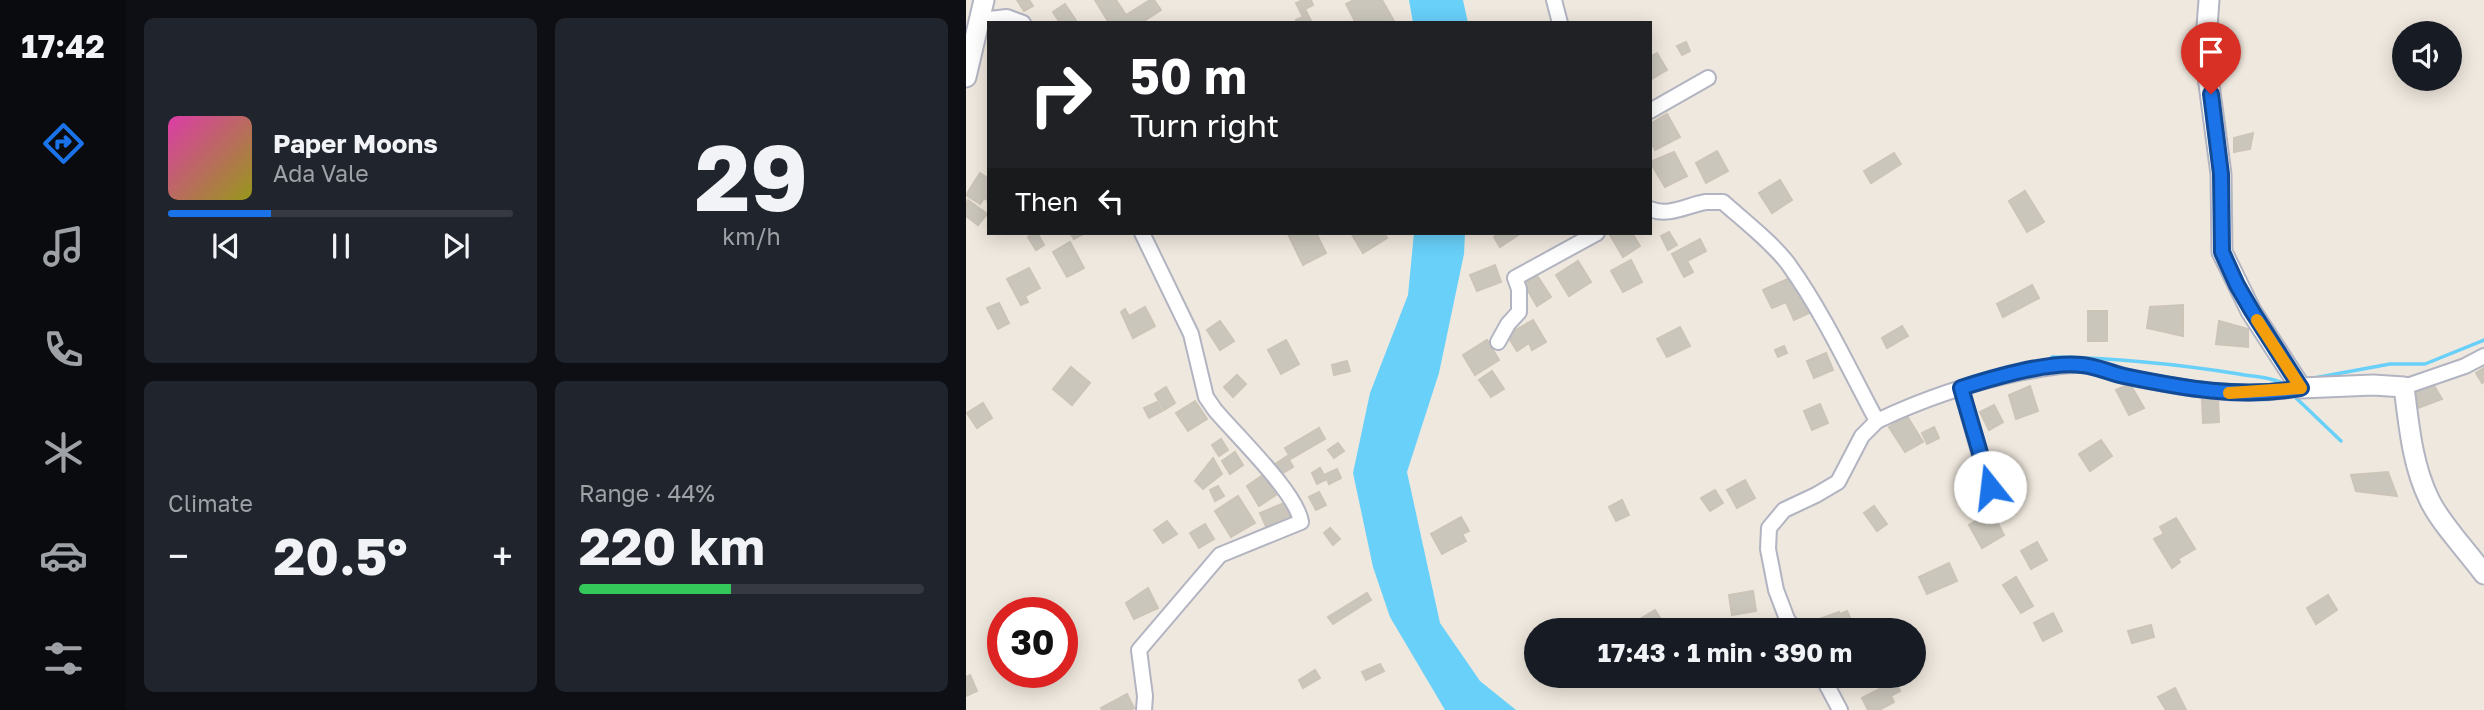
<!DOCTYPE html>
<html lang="en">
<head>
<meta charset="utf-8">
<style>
  body { margin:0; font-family:"Golos Text",sans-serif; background:#20242c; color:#f1f3f6; height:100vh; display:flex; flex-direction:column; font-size:26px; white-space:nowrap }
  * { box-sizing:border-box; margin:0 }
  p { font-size:23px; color:#9ea1a6 }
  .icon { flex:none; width:38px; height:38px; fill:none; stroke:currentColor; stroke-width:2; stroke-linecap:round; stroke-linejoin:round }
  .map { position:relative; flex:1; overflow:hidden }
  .sheet { display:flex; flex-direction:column; gap:18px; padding:18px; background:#0d0f14; width:840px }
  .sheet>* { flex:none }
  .top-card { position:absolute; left:21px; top:21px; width:665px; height:214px; border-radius:0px; box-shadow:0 4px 18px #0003; background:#202124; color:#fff; overflow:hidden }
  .fabs { position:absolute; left:1426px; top:21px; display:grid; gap:14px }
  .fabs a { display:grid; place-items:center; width:70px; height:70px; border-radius:50%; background:#171b24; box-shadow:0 4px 18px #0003; font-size:35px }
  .speed { position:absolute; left:21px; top:597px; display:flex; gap:14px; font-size:35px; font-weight:700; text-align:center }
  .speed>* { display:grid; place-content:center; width:91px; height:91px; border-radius:50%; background:#171b24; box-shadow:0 4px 18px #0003; line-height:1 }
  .speed .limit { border:10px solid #d22; background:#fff; color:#111 }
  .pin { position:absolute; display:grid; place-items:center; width:60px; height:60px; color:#fff; margin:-72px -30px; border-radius:50% 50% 50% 0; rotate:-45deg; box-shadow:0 0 7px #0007 }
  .pin .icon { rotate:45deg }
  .me { position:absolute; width:77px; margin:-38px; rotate:344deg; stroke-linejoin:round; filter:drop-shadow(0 0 5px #0008) }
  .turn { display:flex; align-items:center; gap:24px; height:147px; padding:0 28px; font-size:32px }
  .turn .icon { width:91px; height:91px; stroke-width:2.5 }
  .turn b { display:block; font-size:49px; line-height:60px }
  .then { display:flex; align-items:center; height:66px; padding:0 28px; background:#0003; gap:14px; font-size:26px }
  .big { font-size:52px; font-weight:700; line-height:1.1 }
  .sheet .widget { flex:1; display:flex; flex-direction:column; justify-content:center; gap:10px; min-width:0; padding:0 24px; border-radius:10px; background:#20242c }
  .sheet .dial { align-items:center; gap:0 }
  .dial b { font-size:91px; line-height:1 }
  .song { display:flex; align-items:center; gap:21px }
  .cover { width:84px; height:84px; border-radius:10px; background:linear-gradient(135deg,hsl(320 70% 55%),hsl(60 70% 35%)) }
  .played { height:7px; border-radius:4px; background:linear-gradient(90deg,#1a73e8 30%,#363941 30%) }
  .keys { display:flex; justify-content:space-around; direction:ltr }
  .heat { display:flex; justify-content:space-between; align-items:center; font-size:38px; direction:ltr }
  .charge { height:10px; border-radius:5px; background:linear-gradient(90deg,#34c759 44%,#363941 0) }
  .sheet .tiles { flex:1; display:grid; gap:18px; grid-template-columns:repeat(2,1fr) }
  .trip { position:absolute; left:558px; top:618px; width:402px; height:70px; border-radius:35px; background:#171b24; box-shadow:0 4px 18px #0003; font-weight:700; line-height:70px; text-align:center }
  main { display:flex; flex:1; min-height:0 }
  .menu { display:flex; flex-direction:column; width:126px; justify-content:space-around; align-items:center; background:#090b0e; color:#9ea1a6 }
  .menu .icon { width:49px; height:49px }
  .menu .on { color:#1a73e8 }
  .menu b { font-size:32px; color:#f1f3f6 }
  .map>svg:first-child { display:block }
  .water { fill:#68d0f9 }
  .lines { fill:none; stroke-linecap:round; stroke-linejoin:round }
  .stream { stroke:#68d0f9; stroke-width:3.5 }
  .building { fill:#cac6bc; stroke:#cbc4b7; stroke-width:2 }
  .street-casing { stroke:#b2b4c1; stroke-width:18 }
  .secondary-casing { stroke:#b2b4c1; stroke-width:23 }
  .street { stroke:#fff; stroke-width:14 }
  .secondary { stroke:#fff; stroke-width:19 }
  .route-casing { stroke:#114b97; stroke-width:18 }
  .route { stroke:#1a73e8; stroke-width:12 }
  .slow { stroke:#f59e0b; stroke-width:12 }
</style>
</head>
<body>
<main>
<nav class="menu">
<b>17:42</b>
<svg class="icon on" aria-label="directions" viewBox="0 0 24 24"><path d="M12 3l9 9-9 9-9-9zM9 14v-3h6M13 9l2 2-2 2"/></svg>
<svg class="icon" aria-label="music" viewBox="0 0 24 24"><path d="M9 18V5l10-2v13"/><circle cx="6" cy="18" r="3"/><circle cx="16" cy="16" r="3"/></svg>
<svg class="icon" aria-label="phone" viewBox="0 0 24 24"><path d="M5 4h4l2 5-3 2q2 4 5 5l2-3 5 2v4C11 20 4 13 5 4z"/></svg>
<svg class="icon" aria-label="climate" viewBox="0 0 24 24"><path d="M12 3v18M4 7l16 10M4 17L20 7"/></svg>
<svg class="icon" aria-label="car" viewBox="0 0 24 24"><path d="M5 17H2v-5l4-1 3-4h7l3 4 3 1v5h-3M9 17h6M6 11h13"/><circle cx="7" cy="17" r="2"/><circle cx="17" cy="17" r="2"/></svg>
<svg class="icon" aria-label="filters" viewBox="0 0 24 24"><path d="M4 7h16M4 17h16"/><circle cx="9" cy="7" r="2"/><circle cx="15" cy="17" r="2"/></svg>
</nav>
<section class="sheet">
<div class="tiles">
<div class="widget">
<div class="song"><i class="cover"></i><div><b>Paper Moons</b><p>Ada Vale</p></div></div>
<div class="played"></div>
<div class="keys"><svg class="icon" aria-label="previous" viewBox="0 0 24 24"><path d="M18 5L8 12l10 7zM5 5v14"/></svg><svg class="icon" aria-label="pause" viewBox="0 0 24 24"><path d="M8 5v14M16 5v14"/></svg><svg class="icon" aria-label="next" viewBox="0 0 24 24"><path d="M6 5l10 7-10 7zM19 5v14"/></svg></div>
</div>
<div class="widget dial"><b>29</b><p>km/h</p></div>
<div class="widget"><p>Climate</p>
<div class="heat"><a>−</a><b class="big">20.5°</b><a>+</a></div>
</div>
<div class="widget"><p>Range · 44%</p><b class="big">220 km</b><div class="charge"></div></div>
</div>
</section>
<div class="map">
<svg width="1518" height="710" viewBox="0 0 1518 710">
  <rect width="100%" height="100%" fill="#efe8de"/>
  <!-- water -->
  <g class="water">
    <polygon points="443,0 497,0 502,23 447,23"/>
    <polygon points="448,233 499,233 498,254 473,373 441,472 474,623 514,681 550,710 479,710 424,617 407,567 387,473 404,393 442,295"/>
  </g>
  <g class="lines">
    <!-- stream -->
    <g class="stream">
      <path d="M1086,357C1149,358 1211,364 1273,374C1288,377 1307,377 1320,385"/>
      <polyline points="1348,378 1424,364 1459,364 1518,340"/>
      <polyline points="1326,394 1375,441"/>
    </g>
  </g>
  <!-- building -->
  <g class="building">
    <polygon points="51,0 63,0 67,6 58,11"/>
    <polygon points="129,0 150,0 160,15 184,0 188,0 195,10 175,23 143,23"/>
    <polygon points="337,0 345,0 347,5 339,9 346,23 332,23 330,20 337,17 330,3"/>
    <polygon points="388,0 416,0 429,23 385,23 389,21 380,4"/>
    <polygon points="99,4 111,22 110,23 94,23 87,12"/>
    <polygon points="720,42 724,51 716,55 711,46"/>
    <polygon points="691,53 701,70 684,80 684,57"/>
    <polygon points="701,114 714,137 689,150 684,141 684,124"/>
    <polygon points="1287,133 1284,149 1268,152 1268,138"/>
    <polygon points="751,151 762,171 740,183 730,163"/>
    <polygon points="708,152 721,176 699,187 684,162"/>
    <polygon points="928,153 935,164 905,183 898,171"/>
    <polygon points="14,173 23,179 23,201 18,198 14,204 0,195"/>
    <polygon points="814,180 826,200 806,213 793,193"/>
    <polygon points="1059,191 1078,222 1061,232 1043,201"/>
    <polygon points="2,200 21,214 12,225 0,216 0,204"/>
    <polygon points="703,232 711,245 702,250 695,236"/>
    <polygon points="68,233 71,233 78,245 70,250 62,237"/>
    <polygon points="104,233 119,233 108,239"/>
    <polygon points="324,233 350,233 360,253 337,265 322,234"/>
    <polygon points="385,233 418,233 421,238 397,253"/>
    <polygon points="534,233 555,233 534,247 528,237"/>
    <polygon points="648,233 666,233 674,246 657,257 644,235"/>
    <polygon points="734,239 740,251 721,261 727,272 718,277 706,254"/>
    <polygon points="104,242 118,268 101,277 87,252"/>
    <polygon points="665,260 676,282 657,292 645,271"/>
    <polygon points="612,261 625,282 603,296 590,275"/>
    <polygon points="529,265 535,282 511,291 504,275"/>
    <polygon points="63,268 74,288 59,296 62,302 55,305 41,279"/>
    <polygon points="570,274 585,297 571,306 557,282"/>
    <polygon points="826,277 843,313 828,320 820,302 806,308 797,290"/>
    <polygon points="1066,285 1073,298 1037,317 1031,304"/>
    <polygon points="33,303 43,323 32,329 21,308"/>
    <polygon points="1217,305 1217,336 1181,328 1184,307"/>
    <polygon points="179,307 189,326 167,338 155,312 159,309 163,316"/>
    <rect x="1122" y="311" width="19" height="30"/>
    <polygon points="567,320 580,342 566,350 563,343 551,351 541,335"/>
    <polygon points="254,321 268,341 254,350 241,330"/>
    <polygon points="1253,321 1282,329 1282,347 1250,344"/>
    <polygon points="936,326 942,336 921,348 916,338"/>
    <polygon points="714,327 724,346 701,357 691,339"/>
    <polygon points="320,340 333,364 315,374 302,350"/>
    <polygon points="521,340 533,360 509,375 497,355"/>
    <polygon points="818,346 821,353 812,357 809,350"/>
    <polygon points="860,353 867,370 848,378 841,361"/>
    <polygon points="381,361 384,371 368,375 366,365"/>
    <polygon points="105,367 124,383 106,405 87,389"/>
    <polygon points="1518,368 1518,382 1516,383 1510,373"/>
    <polygon points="526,371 538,389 525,397 513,380"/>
    <polygon points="271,375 280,384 267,397 258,387"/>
    <polygon points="1164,384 1178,408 1163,415 1150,390"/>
    <polygon points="1467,384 1476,399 1452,408 1445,395"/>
    <polygon points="1064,386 1072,411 1050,419 1043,395"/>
    <polygon points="200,387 209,403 198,410 189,394"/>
    <polygon points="1252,398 1253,422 1237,423 1236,399"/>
    <polygon points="229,401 241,419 222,431 210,413"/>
    <polygon points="191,402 196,411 183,418 178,408"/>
    <polygon points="17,403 26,418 11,428 1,413"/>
    <polygon points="854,404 862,423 846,430 838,411"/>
    <polygon points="1028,405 1037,422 1023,430 1014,412"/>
    <polygon points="941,416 957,442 939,452 923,427"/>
    <polygon points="968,427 973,438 961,444 956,433"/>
    <polygon points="353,428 359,439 323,460 327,467 312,476 306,466 323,455 319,448"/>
    <polygon points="255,439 262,450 253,456 246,445"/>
    <polygon points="1135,440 1146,456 1124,471 1113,454"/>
    <polygon points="372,443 378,451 368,458 362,450"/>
    <polygon points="269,452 277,465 264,474 256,461"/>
    <polygon points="247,458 256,474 237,489 229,481"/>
    <polygon points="354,468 358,475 371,469 375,478 363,484 361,479 351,484 346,473"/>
    <polygon points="1422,472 1431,496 1390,491 1385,475"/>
    <polygon points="297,475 310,495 293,506 281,486"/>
    <polygon points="779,480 789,498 771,508 761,490"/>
    <polygon points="252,486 258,496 249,501 244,490"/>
    <polygon points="749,490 757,503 744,511 735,498"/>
    <polygon points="353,492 360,505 350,510 343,497"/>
    <polygon points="272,496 289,523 265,537 249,511"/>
    <polygon points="656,500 663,515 650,521 643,507"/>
    <polygon points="318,503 326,521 302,531 294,513"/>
    <polygon points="908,506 921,524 911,531 898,513"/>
    <polygon points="1026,512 1038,535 1016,548 1003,525"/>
    <polygon points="495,517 503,531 496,534 500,541 476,554 465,534"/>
    <polygon points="1210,518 1229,549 1212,559 1214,562 1206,568 1188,539 1198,534 1194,527"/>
    <polygon points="201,521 211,534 197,543 188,530"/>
    <polygon points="239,524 248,539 233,548 224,533"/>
    <polygon points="364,528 374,539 367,545 358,533"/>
    <polygon points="1071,542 1081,560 1065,569 1055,551"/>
    <polygon points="983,563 991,581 961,594 953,577"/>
    <polygon points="1050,577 1067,606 1055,613 1037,585"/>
    <polygon points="182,588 192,608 168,619 160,603"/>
    <polygon points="787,591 790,611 766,615 763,595"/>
    <polygon points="401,593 405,600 367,624 362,617"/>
    <polygon points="1362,595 1371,610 1350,624 1341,608"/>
    <polygon points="689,610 698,624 689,630 674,630 669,622"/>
    <polygon points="881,611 888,627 882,630 874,614"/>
    <polygon points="873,612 879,627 870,630 857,630 853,619"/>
    <polygon points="1087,613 1096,631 1077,641 1068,623"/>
    <polygon points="747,622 751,630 731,630"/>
    <polygon points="1185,625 1188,637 1166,643 1162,631"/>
    <polygon points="414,664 418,671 400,680 396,672"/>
    <polygon points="349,670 354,678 337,688 333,680"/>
    <polygon points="4,675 11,691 0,696 0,677"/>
    <polygon points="929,681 934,691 925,696 928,702 913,710 902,710 896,698"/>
    <polygon points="1209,688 1220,710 1200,710 1192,697"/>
    <polygon points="161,694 168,708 164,710 136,710 135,708"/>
  </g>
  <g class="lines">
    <!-- street casing -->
    <g class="street-casing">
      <g id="street">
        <polyline points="588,0 594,23"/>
        <polyline points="15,20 41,17 57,23"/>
        <polyline points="684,111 742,78"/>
        <path d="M684,209C703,217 721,205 740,202C745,202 751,202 757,202C777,220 808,244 823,265C858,314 883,369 911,421C959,398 1004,383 1057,372C1075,369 1095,364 1115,365C1131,366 1149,374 1166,378C1222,389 1278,399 1335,388"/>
        <path d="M176,233L225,334L240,397L249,410C270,435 331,493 335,522L254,555L173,650L179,696L178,710"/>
        <polyline points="532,342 542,324 553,312 553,289 549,278 631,233"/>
        <polyline points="1438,387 1499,366 1518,356"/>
        <polyline points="995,388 1023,487"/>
        <polyline points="829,630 821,619 810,590 802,549 803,528 818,510 850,495 872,482 896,436 911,421"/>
        <polyline points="856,676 874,710"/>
      </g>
    </g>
    <!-- secondary casing -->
    <g class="secondary-casing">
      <g id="secondary">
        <path d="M1243,0L1239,54L1255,174L1256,252L1285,311L1335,388L1407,385L1438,387C1443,425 1446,464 1463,499C1474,523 1502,552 1518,574"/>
        <polyline points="0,77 18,0"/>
      </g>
    </g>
    <!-- street -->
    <use href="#street" class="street"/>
    <!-- secondary -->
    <use href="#secondary" class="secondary"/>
  </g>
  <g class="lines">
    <!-- route casing -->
    <g class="route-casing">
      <path id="route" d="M1024,487L995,388C1026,378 1084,361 1116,365C1130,366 1144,373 1158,376C1216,388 1275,399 1335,388L1286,311L1271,285L1256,252L1255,174L1245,94"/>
    </g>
    <!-- route -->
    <use href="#route" class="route"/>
    <!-- slow -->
    <polyline class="slow" points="1263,393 1335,388 1291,320"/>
  </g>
</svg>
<div class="fabs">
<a><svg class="icon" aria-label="sound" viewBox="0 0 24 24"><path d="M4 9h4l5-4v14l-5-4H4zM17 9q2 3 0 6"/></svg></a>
</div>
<div class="speed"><div class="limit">30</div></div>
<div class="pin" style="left:1245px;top:94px;background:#d93025"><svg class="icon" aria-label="arrive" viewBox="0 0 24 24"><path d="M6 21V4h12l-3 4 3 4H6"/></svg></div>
<svg class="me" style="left:1024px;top:487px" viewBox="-20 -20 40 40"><circle r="19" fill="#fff"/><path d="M0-13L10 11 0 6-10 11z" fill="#1a73e8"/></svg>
<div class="trip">17:43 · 1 min · 390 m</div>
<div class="top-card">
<div class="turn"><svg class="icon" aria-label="right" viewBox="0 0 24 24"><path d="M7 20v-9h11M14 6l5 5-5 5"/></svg><div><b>50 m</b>Turn right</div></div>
<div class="then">Then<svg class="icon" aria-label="left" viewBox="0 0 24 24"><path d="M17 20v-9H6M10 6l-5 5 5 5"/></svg></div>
</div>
</div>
</main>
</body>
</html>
